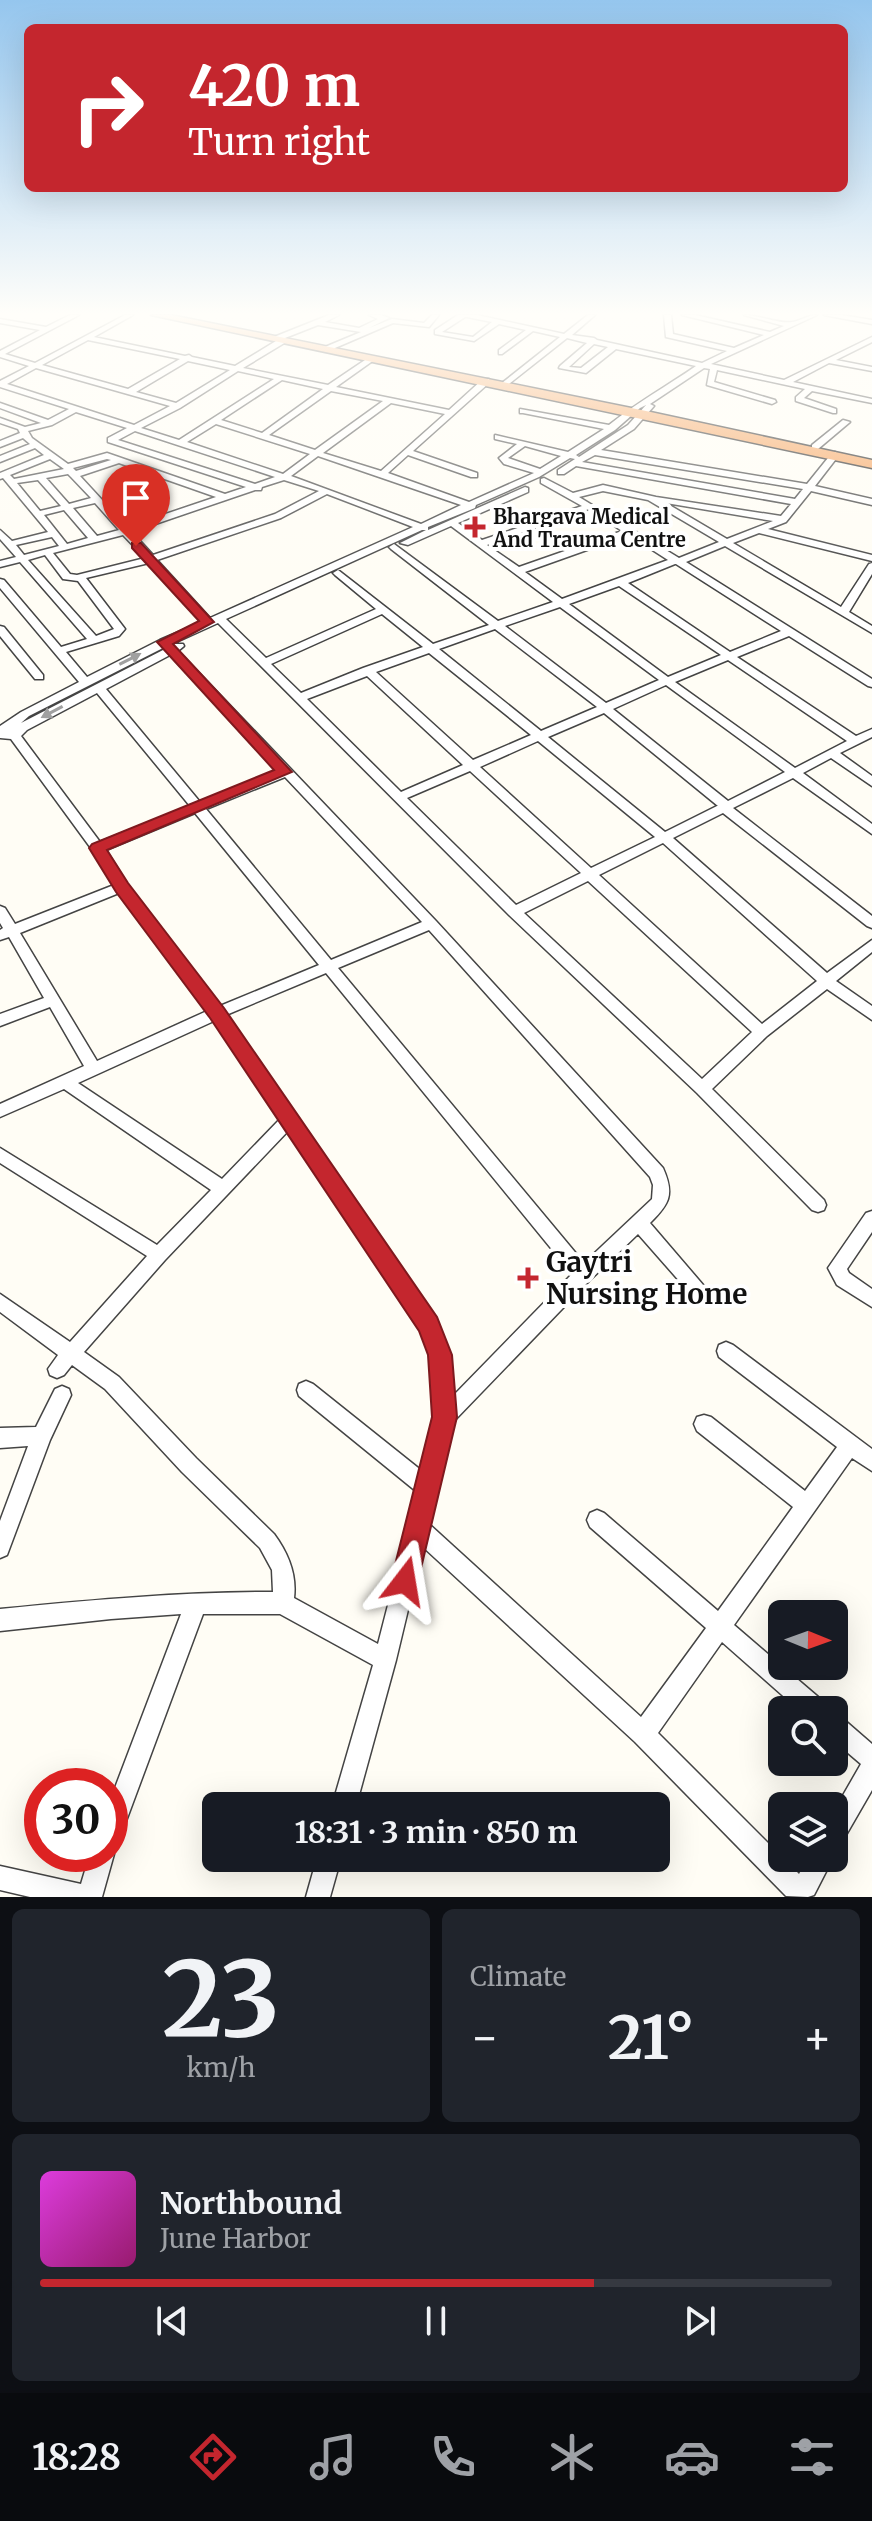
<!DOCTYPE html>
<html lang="en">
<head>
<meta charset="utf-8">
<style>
  body { margin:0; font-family:Merriweather,serif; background:#20242c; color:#f1f3f6; height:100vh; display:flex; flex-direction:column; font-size:30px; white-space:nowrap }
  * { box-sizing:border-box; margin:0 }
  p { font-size:26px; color:#9ea1a6 }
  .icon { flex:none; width:44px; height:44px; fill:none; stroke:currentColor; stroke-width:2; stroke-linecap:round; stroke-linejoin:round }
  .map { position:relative; height:1897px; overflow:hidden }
  .panel { display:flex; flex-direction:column; gap:12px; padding:12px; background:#0d0f14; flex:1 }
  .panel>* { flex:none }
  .guide { position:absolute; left:24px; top:24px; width:824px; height:168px; border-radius:12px; box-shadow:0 8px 32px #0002; background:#c4262e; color:#fff; overflow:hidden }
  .needle { width:52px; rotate:91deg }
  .buttons { position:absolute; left:768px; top:1600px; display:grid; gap:16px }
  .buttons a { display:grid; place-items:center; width:80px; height:80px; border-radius:12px; background:#171b24; box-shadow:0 8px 32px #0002; font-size:40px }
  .speed { position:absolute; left:24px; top:1768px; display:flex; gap:16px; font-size:40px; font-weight:700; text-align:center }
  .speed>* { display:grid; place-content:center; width:104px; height:104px; border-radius:50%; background:#171b24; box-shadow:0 8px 32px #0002; line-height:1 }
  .speed .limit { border:12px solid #d22; background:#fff; color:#111 }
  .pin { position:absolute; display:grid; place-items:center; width:68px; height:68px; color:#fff; margin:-82px -34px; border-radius:50% 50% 50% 0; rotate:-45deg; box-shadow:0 0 8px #0007 }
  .pin .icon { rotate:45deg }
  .me { position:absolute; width:88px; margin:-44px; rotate:14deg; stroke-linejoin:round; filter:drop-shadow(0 0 6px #0008) }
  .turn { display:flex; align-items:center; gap:28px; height:168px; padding:0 32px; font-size:36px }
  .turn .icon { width:104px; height:104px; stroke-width:2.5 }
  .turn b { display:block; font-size:56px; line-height:68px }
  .big { font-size:60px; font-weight:700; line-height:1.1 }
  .panel .card { flex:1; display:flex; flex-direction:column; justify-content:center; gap:12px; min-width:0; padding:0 28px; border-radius:12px; background:#20242c }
  .panel .dial { align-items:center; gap:0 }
  .dial b { font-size:104px; line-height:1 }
  .song { display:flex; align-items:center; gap:24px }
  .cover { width:96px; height:96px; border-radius:12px; background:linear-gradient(135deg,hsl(300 70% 55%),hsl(320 70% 35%)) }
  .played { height:8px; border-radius:4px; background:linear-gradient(90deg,#c4262e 70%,#363941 70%) }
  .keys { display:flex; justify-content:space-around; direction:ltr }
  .heat { display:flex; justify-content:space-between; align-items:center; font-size:44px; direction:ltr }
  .panel .tiles { flex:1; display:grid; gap:12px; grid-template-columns:1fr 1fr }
  .card:last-child { grid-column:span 2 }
  .trip { position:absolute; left:202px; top:1792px; width:468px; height:80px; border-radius:12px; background:#171b24; box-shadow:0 8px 32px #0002; font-weight:700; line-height:80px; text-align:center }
  .menu { display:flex; height:128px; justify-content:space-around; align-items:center; background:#090b0e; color:#9ea1a6 }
  .menu .icon { width:56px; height:56px }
  .menu .selected { color:#c4262e }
  .menu b { font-size:36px; color:#f1f3f6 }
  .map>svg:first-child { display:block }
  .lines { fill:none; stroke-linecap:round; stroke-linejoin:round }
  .minor-casing { stroke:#444; stroke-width:3 }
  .highway-casing { stroke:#222; stroke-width:3 }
  .minor { fill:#fff; fill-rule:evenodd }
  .highway { fill:#f5a25d; fill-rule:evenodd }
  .oneway { fill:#a0a0a0 }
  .route { fill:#c4262e; stroke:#7f191e; stroke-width:2 }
  .poi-dot { fill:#c4262e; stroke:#fff; stroke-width:3 }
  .labels { text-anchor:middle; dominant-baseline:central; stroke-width:8; stroke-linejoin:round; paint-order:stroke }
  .far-poi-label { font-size:20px; font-weight:bold; fill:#111; stroke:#fff; text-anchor:start }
  .near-poi-label { font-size:28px; font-weight:bold; fill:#111; stroke:#fff; text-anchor:start }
</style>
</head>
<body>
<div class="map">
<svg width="872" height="1897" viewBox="0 0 872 1897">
  <rect width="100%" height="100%" fill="#fffdf5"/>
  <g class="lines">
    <!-- minor casing -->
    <g class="minor-casing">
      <g id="minor">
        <path d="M70,315H79L5,354L35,363L125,315H133L94,337L185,356L189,355L192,357L235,366L276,341L274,337L329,315H339L325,322L359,328L378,319L369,315H381L389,318L369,328L392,319L424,323L432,315H439L429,327L393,323L328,351H325V347L361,332L318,325L285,338L286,342L243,368L328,385L371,356L375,358L374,360L336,387L449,410L483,379H489V383L413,451L477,473V477H471L408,455L388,473L469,502L534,473L504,464L499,458L517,444L495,439V435L568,452L604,429L523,413H520V409L609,425C636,403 667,386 696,366L616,349L586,373L559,368L560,366L587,343L567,338L505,387L501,385L502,383L560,337L533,331L502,354H499V350L526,330L499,324L474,341L435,334V330L458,315H477L564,334L588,315H595L572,335L594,338L597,340L702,363L727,351L666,337L664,315H671L673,334L734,348L764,335L682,315H695L770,332L784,326L744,315C759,315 779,324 792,322C801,321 807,315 817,315L711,364L784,380L872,337V342L836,360L872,367V371L829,363L793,382L872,399V403L812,391L804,398L836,409V413H833L796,401V397L805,389L717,370L714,382L775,400L776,402L772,404L707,385L710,369L704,368L650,404L654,406L634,429L601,450L807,484L832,453L835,452L839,455L815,486L872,499V505L811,491L786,522L768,529L872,555V561L759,533L733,543L841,607L869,564L872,563V574L849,612L872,626V633L725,546L686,562L872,679V687L868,686L789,636L737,657L856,736L872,729V737L840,753L872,776V786L831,758L803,773L872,824V834L793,778L733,808L872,916V928L867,926L723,813L673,838L827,973L872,940V952L836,981L872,1006V1020L827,989L767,1036L712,1089L824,1200L826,1205L824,1210L818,1212L812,1210L697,1093L509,915L218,623L172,644H183L184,646L178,651L436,921L663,1168C675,1195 669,1204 650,1223L704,1286L701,1292L695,1294L689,1292L638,1234L589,1281L453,1422L429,1524L641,1717L706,1628L590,1527L587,1520L590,1513L597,1510L604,1513L718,1611L793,1507L697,1431L694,1424L697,1417L704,1415L711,1417L805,1491L837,1447L719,1357L717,1351L719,1345L726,1342L733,1345L872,1449V1471L852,1458L734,1625L824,1702L827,1710H799L722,1642L658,1733L799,1874L808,1858H833L814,1895L808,1897L786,1896L635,1742L423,1547L396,1660L356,1806H332L373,1665L280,1614H203L122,1832L118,1840L110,1844V1801L181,1614L111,1619L0,1631V1609C91,1600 181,1592 273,1592L272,1570L260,1548L182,1472L105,1389L72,1365L64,1375L57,1378L50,1375L48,1369L58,1355L0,1312V1294L70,1342L147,1256L0,1163V1148L157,1245L211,1190L64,1089L0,1117V1104L84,1066L50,1007L0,1026V1014L44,998L9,937L0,940V930L3,928L0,923V906L5,908L15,924L114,885L93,851L11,739L0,738V726L21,712L79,682L0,588V579L4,580L61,647L87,639L20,562L0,567V561L16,557L0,539V530L12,541L48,532L3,478L0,479V473L44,455L35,448L0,462V456L30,444L23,438L0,447V441L20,433L18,429L0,423V418L25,427L41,423L0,408V403L48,420L69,409L0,387V381L29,366L0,357V351L40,330L0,323V319L46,327ZM465,317H467L492,322L473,337L442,332ZM88,340L180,359L128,389L42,365ZM594,344L608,347L581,368L569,367ZM188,361L230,370L176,403L136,392ZM36,368L170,406L134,425L7,384ZM238,371L274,379L179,440L141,428L180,408ZM282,380L323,389L262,433L221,420ZM331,391L383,401L315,450L269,435ZM391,403L445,414L381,471L323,453ZM646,405L628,425L579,457L576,455L615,430L640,408ZM76,412L127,428L108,438V442L246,487L225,494L107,453L68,464L32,438L28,431L52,425ZM216,424L310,454L283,474L187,442ZM135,431L275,477L255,484L118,440ZM525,446L561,456L540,469L508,458ZM595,455L803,489L795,499L582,462ZM318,456L461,505L421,524L291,476ZM570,458L575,459L558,470V474H564L576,466L791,504L781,516L656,497L603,485L573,493L544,478L541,479V483L582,506L482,540L458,523L528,492V488L525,487L428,530V527L475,508L476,505L539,477ZM50,459L64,469L14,479L10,475ZM107,459L111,460L76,471L73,468ZM119,463L216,497L127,527L80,476ZM68,474L71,477L91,498L69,504L46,478ZM38,480L61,506L40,511L17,483ZM284,480L319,491L275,514L153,555L132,532L255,490H261L262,487ZM603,491L648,500L719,542L679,558L579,497ZM327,494L413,527L210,618L157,560L281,518ZM95,503L119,530L97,536L73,508ZM666,503L773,521L727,539ZM589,509L622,531L519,567L487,545ZM64,510L88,538L67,544L44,515ZM451,526L553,602L498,621L394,544L389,547L391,549L489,625L433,644L338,570L333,573L335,575L376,609L266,658L226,619L422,530H426L400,543L408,545ZM123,535L145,558L77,575L70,574L53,553ZM629,535L668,560L562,599L525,572ZM52,537L59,546L24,555L16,545ZM45,555L63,579L78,581L114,629L96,636L28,560ZM149,563L202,622L160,640L87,677L66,652L119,636L125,629L86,578ZM675,564H676L781,631L730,652L628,583ZM619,586L721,655L668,677L569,604ZM560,607L659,680L606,703L505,626ZM382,614L423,647L363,668L301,693L271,664ZM495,629L597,707L541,731L439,649ZM163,648L165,649L21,723L29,716ZM429,653L531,735L473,760L376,672ZM170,655L279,770L200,802L106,689ZM728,660L847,741L795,768L675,682ZM367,676L463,765L401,792L307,699ZM666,685L785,772L728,801L613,709ZM97,693L190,806L100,842L21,736L27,730ZM604,713L718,806H717L665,832L548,737ZM538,741L655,837L591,868L480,767ZM470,771L581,873L516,905L407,798ZM285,777L422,922L331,960L206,809ZM195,813L319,965L220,1006L127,884L106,850ZM663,843L817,981L762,1024L599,875ZM588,881L752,1032L702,1079L524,913ZM119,893L207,1011L97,1061L20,933ZM429,930L650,1177L653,1185L652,1199L584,1263L338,968ZM326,973L572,1274L453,1396L449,1355L435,1319L226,1015ZM214,1021L280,1119L222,1179L78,1083ZM288,1131L422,1329L431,1355L435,1417L422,1471L313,1384L306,1381L299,1384L297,1390L299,1396L417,1492L378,1644L294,1598C297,1574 288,1553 274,1534L196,1458L119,1377L84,1352L165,1260Z"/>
        <polygon points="824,315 841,315 872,320 872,324"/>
        <polygon points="843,420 850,422 818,449 812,449 812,445"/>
        <polygon points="0,626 4,627 43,675 43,679 35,679 0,636"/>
        <polygon points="872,1211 872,1232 847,1269 849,1273 872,1289 872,1307 837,1285 828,1268 866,1213"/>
        <polygon points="62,1386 69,1389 71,1395 50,1440 7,1555 0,1558 0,1521 28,1446 0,1448 0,1428 36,1427 55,1389"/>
        <polygon points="834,1715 842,1718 872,1744 872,1790 842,1842 834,1846 834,1811 861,1764 834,1741"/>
        <polygon points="110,1845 114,1854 102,1897 30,1897 0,1890 0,1866 81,1884 90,1854 110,1854"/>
        <polygon points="317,1858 341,1858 330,1897 306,1897"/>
      </g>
    </g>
    <!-- highway casing -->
    <g class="highway-casing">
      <polygon id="highway" points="151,315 171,315 646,411 872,460 872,468"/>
    </g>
    <!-- minor -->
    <use href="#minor" class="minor"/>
    <!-- highway -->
    <use href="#highway" class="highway"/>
  </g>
  <!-- one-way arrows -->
  <defs><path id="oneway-solid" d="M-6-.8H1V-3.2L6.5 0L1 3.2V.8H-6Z" transform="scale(2)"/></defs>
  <g class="oneway">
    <use href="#oneway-solid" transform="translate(130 659) rotate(-27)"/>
    <use href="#oneway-solid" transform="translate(52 712) rotate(152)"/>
  </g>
  <!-- sky -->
  <linearGradient id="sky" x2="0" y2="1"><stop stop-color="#95c6ee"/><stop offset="0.54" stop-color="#fffefa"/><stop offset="1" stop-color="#fffefa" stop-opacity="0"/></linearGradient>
  <rect width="872" height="580" fill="url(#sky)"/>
  <!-- route -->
  <polygon class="route" points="132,543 141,543 214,622 173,644 292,772 107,850 128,883 224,1008 437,1317 452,1355 457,1417 418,1581 414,1590 405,1594 395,1590 391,1581 432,1417 428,1355 419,1331 210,1018 116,892 89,848 92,844 274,770 157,642 199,621 132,548"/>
  <!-- markers -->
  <g class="poi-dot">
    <path d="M471 515h8v8h8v8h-8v8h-8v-8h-8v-8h8z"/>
    <path d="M524 1266h8v8h8v8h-8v8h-8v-8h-8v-8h8z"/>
  </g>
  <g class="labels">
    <!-- far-poi labels -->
    <g class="far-poi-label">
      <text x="493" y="516">Bhargava Medical<tspan x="493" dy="23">And Trauma Centre</tspan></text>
    </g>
    <!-- near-poi labels -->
    <g class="near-poi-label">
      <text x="546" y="1262">Gaytri<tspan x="546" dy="32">Nursing Home</tspan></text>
    </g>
  </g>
</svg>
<div class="buttons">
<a><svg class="needle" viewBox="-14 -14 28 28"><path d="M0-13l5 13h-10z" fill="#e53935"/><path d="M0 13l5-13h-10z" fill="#9ea1a6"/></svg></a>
<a><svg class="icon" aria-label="search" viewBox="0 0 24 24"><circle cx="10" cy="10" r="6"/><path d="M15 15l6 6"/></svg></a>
<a><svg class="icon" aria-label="layers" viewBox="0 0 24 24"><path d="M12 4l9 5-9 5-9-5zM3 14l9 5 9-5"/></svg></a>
</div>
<div class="speed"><div class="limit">30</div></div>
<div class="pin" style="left:136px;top:546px;background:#d93025"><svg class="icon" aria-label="arrive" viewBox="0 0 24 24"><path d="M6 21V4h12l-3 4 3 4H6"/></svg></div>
<svg class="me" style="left:405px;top:1581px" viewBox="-20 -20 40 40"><path d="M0-17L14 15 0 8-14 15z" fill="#c4262e" stroke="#fff" stroke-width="4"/></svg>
<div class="trip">18:31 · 3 min · 850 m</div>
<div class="guide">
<div class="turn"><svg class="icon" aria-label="right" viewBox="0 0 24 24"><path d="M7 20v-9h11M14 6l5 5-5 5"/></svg><div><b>420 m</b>Turn right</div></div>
</div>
</div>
<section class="panel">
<div class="tiles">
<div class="card dial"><b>23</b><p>km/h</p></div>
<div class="card"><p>Climate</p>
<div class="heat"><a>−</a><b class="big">21°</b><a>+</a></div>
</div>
<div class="card">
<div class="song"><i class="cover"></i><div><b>Northbound</b><p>June Harbor</p></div></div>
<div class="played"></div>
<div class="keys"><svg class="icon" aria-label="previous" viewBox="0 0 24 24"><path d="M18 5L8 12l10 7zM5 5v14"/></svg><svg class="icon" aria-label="pause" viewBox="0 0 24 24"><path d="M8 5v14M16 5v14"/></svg><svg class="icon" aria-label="next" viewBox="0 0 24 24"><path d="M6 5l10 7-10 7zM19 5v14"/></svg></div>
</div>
</div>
</section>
<nav class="menu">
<b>18:28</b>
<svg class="icon selected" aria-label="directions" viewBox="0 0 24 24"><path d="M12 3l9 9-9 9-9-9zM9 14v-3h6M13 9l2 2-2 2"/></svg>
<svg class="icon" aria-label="music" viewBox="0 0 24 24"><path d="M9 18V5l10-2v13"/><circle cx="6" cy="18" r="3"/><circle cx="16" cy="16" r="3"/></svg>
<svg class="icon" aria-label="phone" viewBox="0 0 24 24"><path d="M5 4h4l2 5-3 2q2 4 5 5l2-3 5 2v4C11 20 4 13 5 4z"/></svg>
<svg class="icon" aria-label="climate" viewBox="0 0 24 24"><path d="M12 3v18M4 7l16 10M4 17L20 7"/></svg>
<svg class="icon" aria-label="car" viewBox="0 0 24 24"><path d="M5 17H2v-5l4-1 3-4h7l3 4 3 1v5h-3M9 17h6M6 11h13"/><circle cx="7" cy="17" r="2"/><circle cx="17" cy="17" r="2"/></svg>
<svg class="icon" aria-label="filters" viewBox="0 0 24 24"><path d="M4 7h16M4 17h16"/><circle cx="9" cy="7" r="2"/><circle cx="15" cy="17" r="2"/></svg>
</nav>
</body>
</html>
